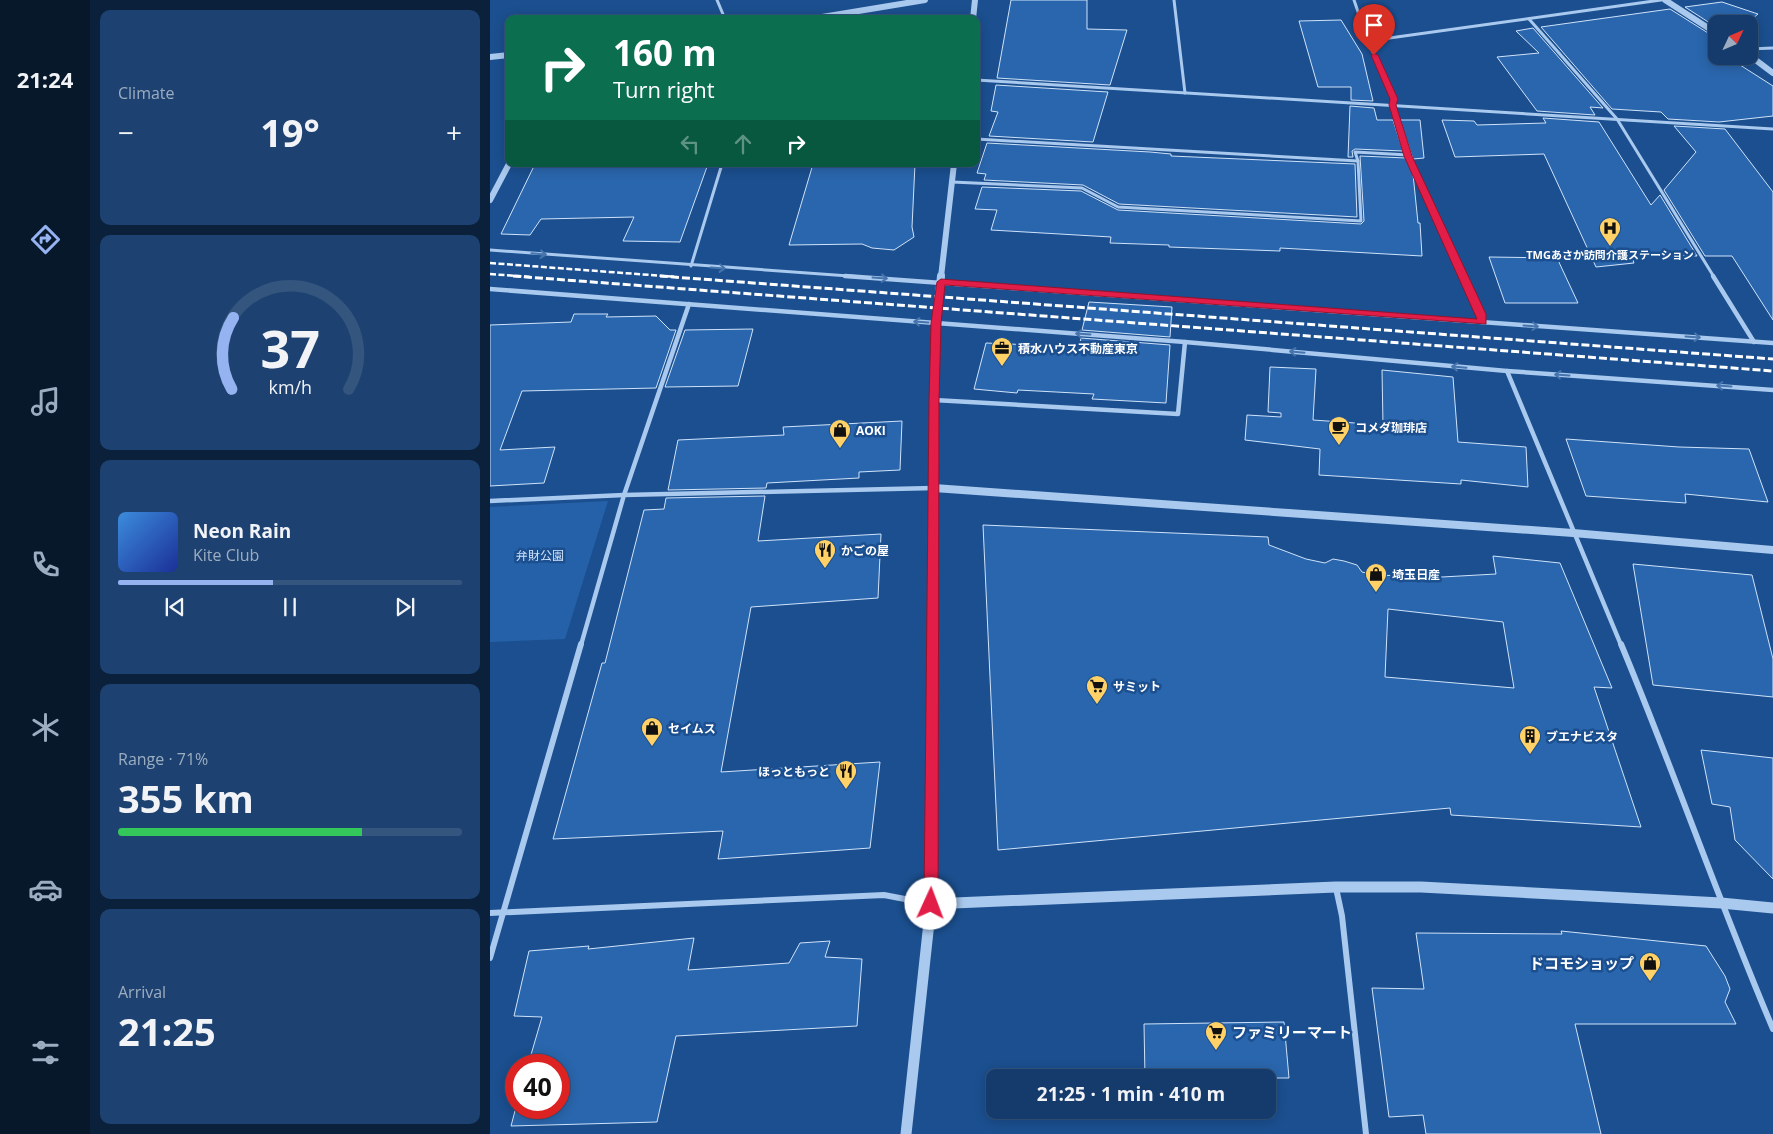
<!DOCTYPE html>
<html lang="en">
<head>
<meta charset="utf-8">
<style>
  body { margin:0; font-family:"Open Sans","Noto Sans JP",sans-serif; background:#1d4271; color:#f1f3f6; height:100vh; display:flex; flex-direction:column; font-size:19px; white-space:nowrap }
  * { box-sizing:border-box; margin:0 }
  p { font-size:16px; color:#9dadc1 }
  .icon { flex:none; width:28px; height:28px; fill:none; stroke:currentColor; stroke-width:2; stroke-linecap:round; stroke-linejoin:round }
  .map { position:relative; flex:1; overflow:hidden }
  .drawer { display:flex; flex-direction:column; gap:10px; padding:10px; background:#0b203b; width:400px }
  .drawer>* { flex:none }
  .guide { position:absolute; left:15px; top:15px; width:475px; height:152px; border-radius:10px; box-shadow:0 2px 12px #0003,0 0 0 1px #33557e; background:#0b6e4f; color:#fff; overflow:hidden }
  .needle { width:32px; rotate:46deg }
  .buttons { position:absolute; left:1218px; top:15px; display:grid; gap:10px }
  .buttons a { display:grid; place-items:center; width:50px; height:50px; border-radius:10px; background:#143b6b; box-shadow:0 2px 12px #0003,0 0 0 1px #33557e; font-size:25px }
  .speed { position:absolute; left:15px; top:1054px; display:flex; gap:10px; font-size:25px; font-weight:700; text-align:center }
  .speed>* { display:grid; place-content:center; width:65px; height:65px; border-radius:50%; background:#143b6b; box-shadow:0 2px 12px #0003,0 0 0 1px #33557e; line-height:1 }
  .speed .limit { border:8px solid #d22; background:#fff; color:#111 }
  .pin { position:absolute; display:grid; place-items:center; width:42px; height:42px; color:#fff; margin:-51px -21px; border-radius:50% 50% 50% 0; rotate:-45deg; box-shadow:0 0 5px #0007 }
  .pin .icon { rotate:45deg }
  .me { position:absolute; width:55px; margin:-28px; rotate:2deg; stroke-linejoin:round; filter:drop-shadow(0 0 4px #0008) }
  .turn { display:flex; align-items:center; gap:18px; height:105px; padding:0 25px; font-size:22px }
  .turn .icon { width:65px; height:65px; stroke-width:2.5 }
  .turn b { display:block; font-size:35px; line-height:42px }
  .lanes { display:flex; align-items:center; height:48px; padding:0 25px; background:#0003; justify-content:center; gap:25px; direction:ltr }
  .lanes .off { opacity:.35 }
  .big { font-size:38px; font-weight:700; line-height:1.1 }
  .drawer .card { flex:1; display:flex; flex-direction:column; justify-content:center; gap:8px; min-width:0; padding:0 18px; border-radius:10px; background:#1d4271 }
  .drawer .dial { align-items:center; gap:0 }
  .dial svg { height:130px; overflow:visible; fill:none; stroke:#33557e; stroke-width:7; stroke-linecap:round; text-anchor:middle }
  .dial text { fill:#f1f3f6; stroke:none }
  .song { display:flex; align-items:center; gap:15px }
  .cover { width:60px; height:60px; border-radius:8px; background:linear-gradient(135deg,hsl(210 70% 55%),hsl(230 70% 35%)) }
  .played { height:5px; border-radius:2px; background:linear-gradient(90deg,#95b2f1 45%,#33557e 45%) }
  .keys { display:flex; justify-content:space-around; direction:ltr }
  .heat { display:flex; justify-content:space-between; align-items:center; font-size:28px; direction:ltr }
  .charge { height:8px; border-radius:4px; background:linear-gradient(90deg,#34c759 71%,#33557e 0) }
  .trip { position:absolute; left:496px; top:1069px; width:290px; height:50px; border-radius:10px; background:#143b6b; box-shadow:0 2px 12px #0003,0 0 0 1px #33557e; font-weight:700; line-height:50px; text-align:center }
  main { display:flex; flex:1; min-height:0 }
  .tab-bar { display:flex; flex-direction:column; width:90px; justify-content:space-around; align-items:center; background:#08182b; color:#9dadc1 }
  .tab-bar .icon { width:35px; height:35px }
  .tab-bar .active { color:#95b2f1 }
  .tab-bar b { font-size:22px; color:#f1f3f6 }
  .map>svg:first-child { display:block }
  .green { fill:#2461a8 }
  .building { fill:#2a66ad; stroke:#cfe3fa; fill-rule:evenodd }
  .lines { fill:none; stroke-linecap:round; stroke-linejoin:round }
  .minor-far2 { stroke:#a9c9ee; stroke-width:3 }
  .minor-far1 { stroke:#a9c9ee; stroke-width:4.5 }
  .minor { stroke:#a9c9ee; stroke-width:6 }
  .tertiary-far2 { stroke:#a9c9ee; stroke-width:6 }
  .tertiary-far1 { stroke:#a9c9ee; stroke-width:8 }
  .tertiary { stroke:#a9c9ee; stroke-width:11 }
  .rail-far1 { stroke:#fff; stroke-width:2.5; stroke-dasharray:6 2.5; stroke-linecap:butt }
  .rail { stroke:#fff; stroke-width:3; stroke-dasharray:8 3; stroke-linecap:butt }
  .oneway { stroke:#4674ac }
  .route { fill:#e11d48; stroke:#92132f }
  .labels { text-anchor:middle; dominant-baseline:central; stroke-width:5; stroke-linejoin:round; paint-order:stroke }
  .far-poi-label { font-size:11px; font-weight:bold; fill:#fff; stroke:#1b4f8f }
  .poi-label { font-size:12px; font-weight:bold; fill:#fff; stroke:#1b4f8f; text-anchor:start }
  .park-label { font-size:12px; fill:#cfe3fa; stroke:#1b4f8f }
  .near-poi-label { font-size:15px; font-weight:bold; fill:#fff; stroke:#1b4f8f; text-anchor:end }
</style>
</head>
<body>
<main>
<nav class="tab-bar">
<b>21:24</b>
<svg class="icon active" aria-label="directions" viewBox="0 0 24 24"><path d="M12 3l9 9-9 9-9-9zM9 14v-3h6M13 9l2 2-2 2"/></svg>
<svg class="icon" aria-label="music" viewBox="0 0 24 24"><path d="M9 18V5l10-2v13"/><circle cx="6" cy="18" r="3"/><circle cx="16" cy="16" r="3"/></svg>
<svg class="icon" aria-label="phone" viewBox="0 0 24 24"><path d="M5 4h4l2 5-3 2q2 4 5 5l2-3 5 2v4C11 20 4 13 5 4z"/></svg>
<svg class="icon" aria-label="climate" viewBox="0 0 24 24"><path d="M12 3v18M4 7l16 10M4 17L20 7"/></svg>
<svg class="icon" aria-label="car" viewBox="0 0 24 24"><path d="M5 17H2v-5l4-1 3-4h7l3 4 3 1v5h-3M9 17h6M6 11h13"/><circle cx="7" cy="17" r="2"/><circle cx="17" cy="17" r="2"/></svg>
<svg class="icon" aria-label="filters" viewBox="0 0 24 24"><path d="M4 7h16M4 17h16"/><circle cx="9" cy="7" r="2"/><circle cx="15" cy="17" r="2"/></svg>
</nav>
<section class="drawer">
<div class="card"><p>Climate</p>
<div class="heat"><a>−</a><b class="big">19°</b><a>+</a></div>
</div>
<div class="card dial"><svg viewBox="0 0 100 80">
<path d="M14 69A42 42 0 1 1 86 69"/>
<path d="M14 69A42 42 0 0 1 15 25" stroke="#95b2f1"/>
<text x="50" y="56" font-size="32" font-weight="700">37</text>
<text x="50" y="72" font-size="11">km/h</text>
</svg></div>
<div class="card">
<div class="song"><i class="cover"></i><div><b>Neon Rain</b><p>Kite Club</p></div></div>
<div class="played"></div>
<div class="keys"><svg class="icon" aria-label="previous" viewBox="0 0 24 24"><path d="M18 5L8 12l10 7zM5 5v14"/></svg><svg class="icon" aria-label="pause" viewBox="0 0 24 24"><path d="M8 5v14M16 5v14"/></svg><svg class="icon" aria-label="next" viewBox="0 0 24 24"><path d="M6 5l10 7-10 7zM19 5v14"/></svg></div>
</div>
<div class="card"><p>Range · 71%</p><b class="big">355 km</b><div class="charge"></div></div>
<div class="card"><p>Arrival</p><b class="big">21:25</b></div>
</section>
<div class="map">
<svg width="1283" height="1134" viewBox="0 0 1283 1134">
  <rect width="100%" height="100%" fill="#1b4f8f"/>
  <!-- green -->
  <polygon class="green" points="118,501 75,639 0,642 0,507"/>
  <!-- building -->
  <g class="building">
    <polygon points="521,0 597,0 597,29 637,30 620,85 507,78"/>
    <polygon points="1232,2 1268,14 1256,24 1226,24 1226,27 1195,7"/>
    <polygon points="1180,9 1226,38 1226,48 1224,49 1226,51 1226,56 1236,56 1283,86 1283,116 1229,122 1178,119 1171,112 1122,109 1051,27"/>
    <polygon points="851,20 872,54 883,101 861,100 861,87 828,87 809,21"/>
    <polygon points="1043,28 1113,108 1100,107 1105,115 1047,111 1007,57 1049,53 1026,31"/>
    <polygon points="506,85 618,92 603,142 499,136 508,112 501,111"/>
    <polygon points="860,106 884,108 887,120 903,120 913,151 865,149 862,151 863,157 858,157"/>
    <polygon points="1053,118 1109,122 1161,205 1170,195 1207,256 1141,255 1144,263 1106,267 1054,154 965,157 952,120 984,121 987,125 1056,123"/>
    <polygon points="910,120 930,120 934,158 923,159"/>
    <polygon points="1184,126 1235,129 1283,192 1283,320 1242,256 1215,256 1174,190 1206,152"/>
    <polygon points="497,143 660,152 681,154 681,156 865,164 867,217 629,204 593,185 494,180 496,174 487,173"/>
    <polygon points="870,156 916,158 923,174 928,223 930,223 932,256 790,248 790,251 679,247 679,245 620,243 621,237 501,230 507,210 485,209 492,187 591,191 628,210 871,224 874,221"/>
    <polygon points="45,164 218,164 190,242 133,241 144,217 51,219 40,235 11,234"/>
    <polygon points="323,164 425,164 422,227 424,237 404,250 382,248 372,244 299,245"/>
    <polygon points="999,257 1067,258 1088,303 1015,303"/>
    <polygon points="599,302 682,307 680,337 592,330"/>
    <polygon points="84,314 118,314 116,317 166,316 180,330 186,330 166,388 32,391 10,450 65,447 54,483 0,486 0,325 81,322"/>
    <polygon points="263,329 248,386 175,387 195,330"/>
    <polygon points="591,338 680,345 676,403 602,399 604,394 528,390 527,393 484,389 496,343 589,347"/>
    <polygon points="780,367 826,369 823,420 893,425 892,370 963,377 968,442 1036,447 1038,487 971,480 971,484 829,475 830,449 755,440 757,415 791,417 791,413 778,412"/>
    <polygon points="412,421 410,470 369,472 369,478 277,483 276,488 178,490 188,440 294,435 293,427"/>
    <polygon points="1076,439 1189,447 1259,449 1278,502 1195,494 1196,503 1096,496"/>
    <polygon points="275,496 268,541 391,534 388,598 261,607 231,772 390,762 380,848 228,859 233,831 63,839 112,663 115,663 154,510 174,509 176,498"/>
    <path d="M493,525L778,537L779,545L816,559L835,563L843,559L854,561L867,565L872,572L885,575L952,577L1006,574L1003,556L1070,563L1122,688L1104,687L1151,827L961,815L960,808L508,850ZM898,609L1013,622L1024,688L895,677Z"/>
    <polygon points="1143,564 1262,575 1283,659 1283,697 1163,685"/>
    <polygon points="1211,750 1283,758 1283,879 1245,840 1240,807 1222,804"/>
    <polygon points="1071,931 1216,946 1235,976 1240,989 1235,1002 1246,1024 1085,1024 1111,1134 936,1134 933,1115 899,1117 882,988 934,989 926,933 1072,934"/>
    <polygon points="204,938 198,970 299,963 310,943 340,941 335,957 372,959 367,1026 186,1036 167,1122 21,1126 26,1107 69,1108 69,1065 38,1065 52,1017 24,1016 39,951 99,946 98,949"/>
    <polygon points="794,1022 799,1078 655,1078 654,1024"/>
  </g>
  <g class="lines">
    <!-- minor-far2 -->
    <g class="minor-far2">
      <polyline points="227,0 235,19"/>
      <polyline points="684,0 695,93"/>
      <polyline points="864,0 878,41 904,99 902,105 918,155 974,277"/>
      <polyline points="1039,19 1127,119 1224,277"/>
      <polyline points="878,41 1171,0"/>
      <polyline points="1259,49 1283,48"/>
      <polyline points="486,80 1283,129"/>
      <polyline points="486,139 868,161"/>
      <polyline points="462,182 592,188 628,207 871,221 868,161 865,152 918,155"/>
      <polyline points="0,250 373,277"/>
      <polyline points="201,266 232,164"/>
    </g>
    <!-- minor-far1 -->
    <g class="minor-far1">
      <polyline points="355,276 1283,343"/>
      <polyline points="973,276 993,322"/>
      <polyline points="1223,276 1264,342"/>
      <polyline points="0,289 695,342 1017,371 1283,390"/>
      <polyline points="1017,371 1131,645"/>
      <polyline points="444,400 688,414 695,342"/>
      <polyline points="0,501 134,495 444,488"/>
      <polyline points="91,645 134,495 199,304"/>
    </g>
    <!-- minor -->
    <g class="minor">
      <path d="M1131,644C1184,771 1229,902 1283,1029"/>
      <polyline points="846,888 852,916 876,1134"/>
      <polyline points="0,913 394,895 441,904"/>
      <polyline points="0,958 91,644"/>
    </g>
    <!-- tertiary-far2 -->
    <g class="tertiary-far2">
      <polyline points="1175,0 1226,33"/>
      <polyline points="320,19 435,0"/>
      <polyline points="483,19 485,0"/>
      <polyline points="1259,55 1283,73"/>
      <polyline points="0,57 19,55"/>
      <polyline points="0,200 19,164"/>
      <polyline points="451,277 464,164"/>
    </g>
    <!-- tertiary-far1 -->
    <g class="tertiary-far1">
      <polyline points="444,488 1083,533 1283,550"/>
      <polyline points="443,645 444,400 446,323 451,276"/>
    </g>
    <!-- tertiary -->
    <g class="tertiary">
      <polyline points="441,904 846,887 931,887 1231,903 1283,908"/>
      <polyline points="416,1134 441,904 443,644"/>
    </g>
    <!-- rail-far1 -->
    <g class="rail-far1">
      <polyline points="0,263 187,277"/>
      <polyline points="0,274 40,277"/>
    </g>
    <!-- rail -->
    <g class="rail">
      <polyline points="23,276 1283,371"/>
      <polyline points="170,276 1283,359"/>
    </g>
  </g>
  <!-- one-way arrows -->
  <defs><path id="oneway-shaft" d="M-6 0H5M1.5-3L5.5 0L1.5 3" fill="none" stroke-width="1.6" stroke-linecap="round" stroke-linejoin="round" transform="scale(1.25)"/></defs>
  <g class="oneway">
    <use href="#oneway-shaft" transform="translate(49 254) rotate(5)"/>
    <use href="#oneway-shaft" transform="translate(228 268) rotate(4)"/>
    <use href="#oneway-shaft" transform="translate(390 278) rotate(4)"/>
    <use href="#oneway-shaft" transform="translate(431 322) rotate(-176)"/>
    <use href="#oneway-shaft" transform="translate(1041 326) rotate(4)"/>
    <use href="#oneway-shaft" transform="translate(593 334) rotate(-176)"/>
    <use href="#oneway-shaft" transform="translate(1203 337) rotate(4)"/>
    <use href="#oneway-shaft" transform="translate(807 352) rotate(-175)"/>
    <use href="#oneway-shaft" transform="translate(969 367) rotate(-175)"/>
    <use href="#oneway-shaft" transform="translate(1072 375) rotate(-176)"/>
    <use href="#oneway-shaft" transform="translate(1234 386) rotate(-176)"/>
  </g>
  <!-- route -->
  <polygon class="route" points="884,53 888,55 908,99 906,105 922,156 996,314 996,324 455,285 451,323 449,400 448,904 446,909 441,911 436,909 434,904 439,400 441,323 447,282 451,279 987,319 914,156 899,105 900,99 881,55"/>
  <!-- icons -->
  <defs>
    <g id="hospital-pin" transform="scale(1.125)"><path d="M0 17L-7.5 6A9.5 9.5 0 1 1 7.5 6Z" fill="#ffd166" stroke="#1b4f8f"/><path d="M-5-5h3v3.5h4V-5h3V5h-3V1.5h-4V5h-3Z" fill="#111"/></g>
    <g id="office-pin" transform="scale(1.125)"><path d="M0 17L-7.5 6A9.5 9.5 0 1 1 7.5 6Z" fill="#ffd166" stroke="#1b4f8f"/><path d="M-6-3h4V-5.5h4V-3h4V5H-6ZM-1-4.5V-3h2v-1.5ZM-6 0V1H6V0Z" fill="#111"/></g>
    <g id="cafe-pin" transform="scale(1.125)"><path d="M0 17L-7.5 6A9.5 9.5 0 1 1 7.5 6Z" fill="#ffd166" stroke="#1b4f8f"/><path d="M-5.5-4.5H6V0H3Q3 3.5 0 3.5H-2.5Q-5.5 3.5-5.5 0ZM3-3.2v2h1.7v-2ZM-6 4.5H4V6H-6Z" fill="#111"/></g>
    <g id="shop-pin" transform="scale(1.125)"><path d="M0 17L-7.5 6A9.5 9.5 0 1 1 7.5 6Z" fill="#ffd166" stroke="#1b4f8f"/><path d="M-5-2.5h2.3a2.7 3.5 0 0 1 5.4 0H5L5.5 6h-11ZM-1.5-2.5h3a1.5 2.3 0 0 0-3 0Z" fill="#111"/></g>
    <g id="restaurant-pin" transform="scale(1.125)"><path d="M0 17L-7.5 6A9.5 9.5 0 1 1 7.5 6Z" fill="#ffd166" stroke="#1b4f8f"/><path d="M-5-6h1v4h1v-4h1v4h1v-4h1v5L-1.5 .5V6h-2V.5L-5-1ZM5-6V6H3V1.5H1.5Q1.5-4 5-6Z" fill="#111"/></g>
    <g id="supermarket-pin" transform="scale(1.125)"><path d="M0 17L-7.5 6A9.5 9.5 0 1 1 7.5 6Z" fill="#ffd166" stroke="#1b4f8f"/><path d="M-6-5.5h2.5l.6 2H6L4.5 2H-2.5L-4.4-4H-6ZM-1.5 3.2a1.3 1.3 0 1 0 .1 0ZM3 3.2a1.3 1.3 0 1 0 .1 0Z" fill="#111"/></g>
    <g id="building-pin" transform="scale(1.125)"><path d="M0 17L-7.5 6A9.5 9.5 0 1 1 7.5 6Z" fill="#ffd166" stroke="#1b4f8f"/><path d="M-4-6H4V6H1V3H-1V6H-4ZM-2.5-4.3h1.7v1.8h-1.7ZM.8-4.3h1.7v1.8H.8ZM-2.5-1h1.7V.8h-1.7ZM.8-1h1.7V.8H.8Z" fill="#111"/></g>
  </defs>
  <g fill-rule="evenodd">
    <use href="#hospital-pin" x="1120" y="228"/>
    <use href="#office-pin" x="512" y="348"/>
    <use href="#cafe-pin" x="849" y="427"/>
    <use href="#shop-pin" x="350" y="430"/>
    <use href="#restaurant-pin" x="335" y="550"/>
    <use href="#shop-pin" x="886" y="574"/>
    <use href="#supermarket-pin" x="607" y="686"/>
    <use href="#shop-pin" x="162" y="728"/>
    <use href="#building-pin" x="1040" y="736"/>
    <use href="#restaurant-pin" x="356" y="771"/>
    <use href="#shop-pin" x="1160" y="963"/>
    <use href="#supermarket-pin" x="726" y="1032"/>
  </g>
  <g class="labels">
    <!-- far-poi labels -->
    <g class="far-poi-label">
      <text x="1120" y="254">TMGあさか訪問介護ステーション</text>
    </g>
    <!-- poi labels -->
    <g class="poi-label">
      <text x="528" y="348">積水ハウス不動産東京</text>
      <text x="865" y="427">コメダ珈琲店</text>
      <text x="366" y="430">AOKI</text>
      <text x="351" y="550">かごの屋</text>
      <text x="902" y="574">埼玉日産</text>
      <text x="623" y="686">サミット</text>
      <text x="178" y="728">セイムス</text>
      <text x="1056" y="736">ブエナビスタ</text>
      <text x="340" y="771" text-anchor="end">ほっともっと</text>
    </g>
    <!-- park labels -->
    <g class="park-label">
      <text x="50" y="555">弁財公園</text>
    </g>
    <!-- near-poi labels -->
    <g class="near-poi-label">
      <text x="1144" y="963">ドコモショップ</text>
      <text x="742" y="1032" text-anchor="start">ファミリーマート</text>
    </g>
  </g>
</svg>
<div class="buttons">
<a><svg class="needle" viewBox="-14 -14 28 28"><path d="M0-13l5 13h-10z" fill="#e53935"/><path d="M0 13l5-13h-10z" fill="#9dadc1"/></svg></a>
</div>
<div class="speed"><div class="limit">40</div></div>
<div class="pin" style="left:884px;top:55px;background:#d93025"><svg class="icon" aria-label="arrive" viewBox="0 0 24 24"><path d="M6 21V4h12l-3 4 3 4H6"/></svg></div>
<svg class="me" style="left:441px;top:904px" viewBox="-20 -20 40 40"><circle r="19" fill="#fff"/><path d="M0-13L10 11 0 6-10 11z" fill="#e11d48"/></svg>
<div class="trip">21:25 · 1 min · 410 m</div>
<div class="guide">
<div class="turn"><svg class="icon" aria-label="right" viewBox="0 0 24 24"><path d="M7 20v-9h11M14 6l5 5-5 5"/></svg><div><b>160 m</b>Turn right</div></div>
<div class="lanes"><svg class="icon off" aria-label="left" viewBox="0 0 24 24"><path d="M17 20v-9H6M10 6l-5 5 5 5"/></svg><svg class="icon off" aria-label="ahead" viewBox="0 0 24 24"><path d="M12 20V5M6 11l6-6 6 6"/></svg><svg class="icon" aria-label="right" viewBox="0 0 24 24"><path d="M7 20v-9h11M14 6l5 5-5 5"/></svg></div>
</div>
</div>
</main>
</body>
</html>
